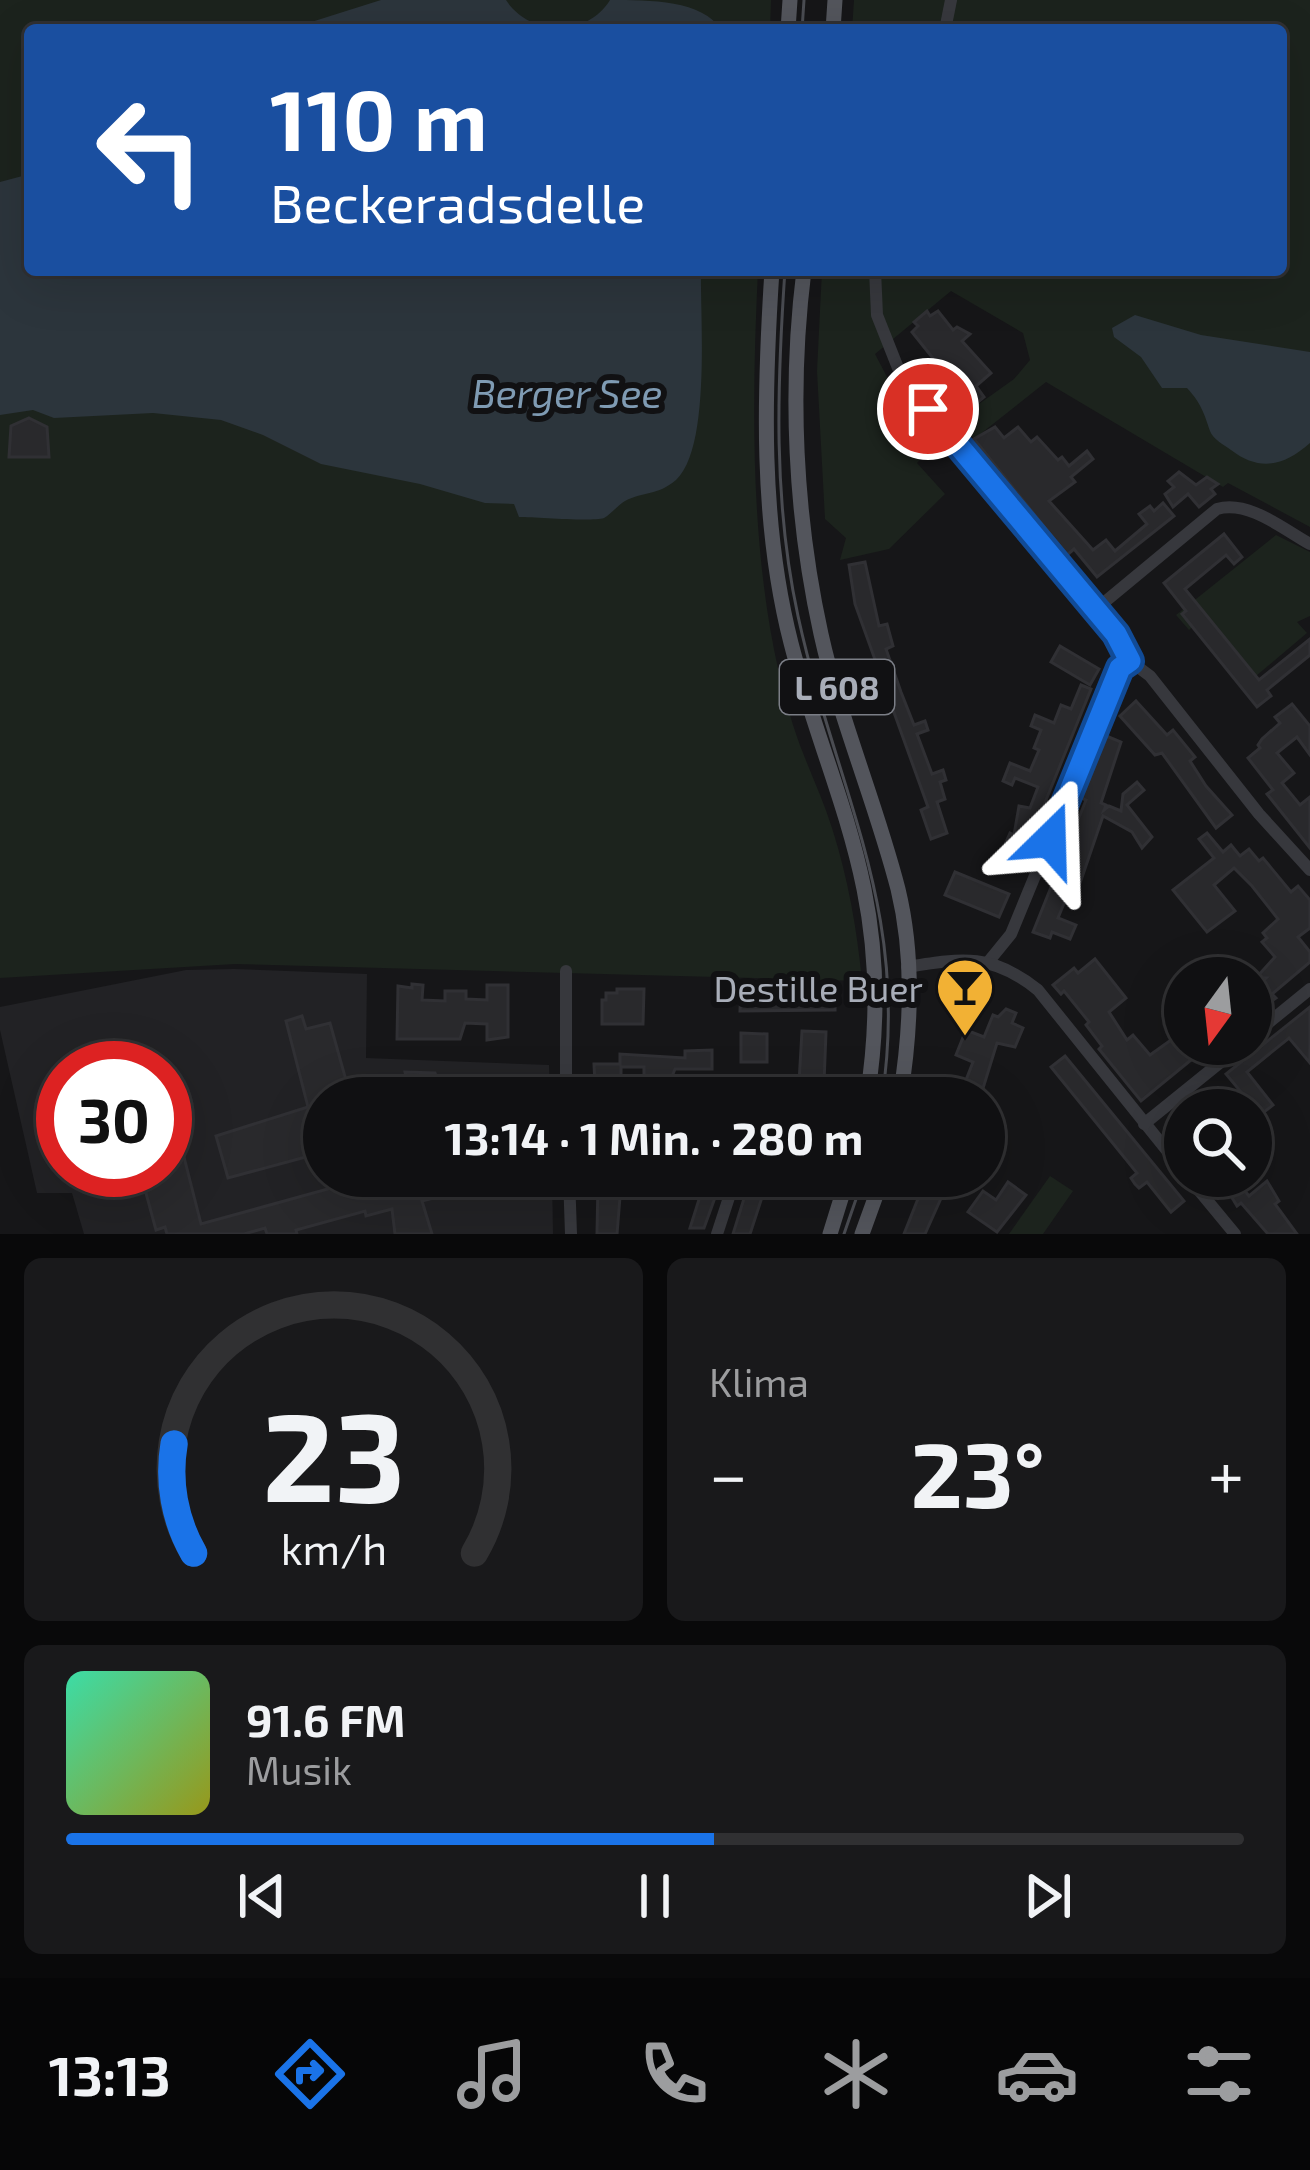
<!DOCTYPE html>
<html lang="de">
<head>
<meta charset="utf-8">
<style>
  body { margin:0; font-family:"Exo 2",sans-serif; background:#19191b; color:#f1f3f6; height:100vh; display:flex; flex-direction:column; font-size:45px; white-space:nowrap }
  * { box-sizing:border-box; margin:0 }
  p { font-size:39px; color:#9c9d9f }
  .icon { flex:none; width:66px; height:66px; fill:none; stroke:currentColor; stroke-width:2; stroke-linecap:round; stroke-linejoin:round }
  .map { position:relative; height:1234px; overflow:hidden }
  .panel { display:flex; flex-direction:column; gap:24px; padding:24px; background:#09090a; flex:1 }
  .panel>* { flex:none }
  .guide { position:absolute; left:24px; top:24px; width:1263px; height:252px; border-radius:12px; box-shadow:0 12px 48px #0002,0 0 0 3px #303032; background:#1a4fa0; color:#fff; overflow:hidden }
  .needle { width:78px; rotate:195deg }
  .tools { position:absolute; left:1164px; top:957px; display:grid; gap:24px }
  .tools a { display:grid; place-items:center; width:108px; height:108px; border-radius:50%; background:#101012; box-shadow:0 12px 48px #0002,0 0 0 3px #303032; font-size:60px }
  .speed { position:absolute; left:36px; top:1041px; display:flex; gap:24px; font-size:60px; font-weight:700; text-align:center }
  .speed>* { display:grid; place-content:center; width:156px; height:156px; border-radius:50%; background:#101012; box-shadow:0 12px 48px #0002,0 0 0 3px #303032; line-height:1 }
  .speed .limit { border:18px solid #d22; background:#fff; color:#111 }
  .pin { position:absolute; display:grid; place-items:center; width:102px; height:102px; color:#fff; margin:-51px; border:6px solid #fff; border-radius:50%; box-shadow:0 3px 12px #0007 }
  .me { position:absolute; width:132px; margin:-66px; rotate:22deg; stroke-linejoin:round; filter:drop-shadow(0 0 9px #0008) }
  .turn { display:flex; align-items:center; gap:42px; height:252px; padding:0 48px; font-size:54px }
  .turn .icon { width:156px; height:156px; stroke-width:2.5 }
  .turn b { display:block; font-size:84px; line-height:102px }
  .big { font-size:90px; font-weight:700; line-height:1.1 }
  .panel .widget { flex:1; display:flex; flex-direction:column; justify-content:center; gap:18px; min-width:0; padding:0 42px; border-radius:18px; background:#19191b }
  .panel .dial { align-items:center; gap:0 }
  .dial svg { height:312px; overflow:visible; fill:none; stroke:#303032; stroke-width:7; stroke-linecap:round; text-anchor:middle }
  .dial text { fill:#f1f3f6; stroke:none }
  .song { display:flex; align-items:center; gap:36px }
  .cover { width:144px; height:144px; border-radius:18px; background:linear-gradient(135deg,hsl(160 70% 55%),hsl(60 70% 35%)) }
  .played { height:12px; border-radius:6px; background:linear-gradient(90deg,#1a73e8 55%,#303032 55%) }
  .keys { display:flex; justify-content:space-around; direction:ltr }
  .heat { display:flex; justify-content:space-between; align-items:center; font-size:66px; direction:ltr }
  .panel .tiles { flex:1; display:grid; gap:24px; grid-template-columns:1fr 1fr }
  .widget:last-child { grid-column:span 2 }
  .trip { position:absolute; left:303px; top:1077px; width:702px; height:120px; border-radius:60px; background:#101012; box-shadow:0 12px 48px #0002,0 0 0 3px #303032; font-weight:700; line-height:120px; text-align:center }
  .tabs { display:flex; height:192px; justify-content:space-around; align-items:center; background:#060607; color:#9c9d9f }
  .tabs .icon { width:84px; height:84px }
  .tabs .on { color:#1a73e8 }
  .tabs b { font-size:54px; color:#f1f3f6 }
  .map>svg:first-child { display:block }
  .built { fill:#222225; fill-rule:evenodd }
  .green { fill:#1c231d }
  .water { fill:#2c353c }
  .building { fill:#29292c; stroke:#303034; stroke-width:3 }
  .lines { fill:none; stroke-linecap:round; stroke-linejoin:round }
  .minor { stroke:#37383d; stroke-width:12 }
  .major { stroke:#53555c; stroke-width:15 }
  .tram { stroke:#4a4c52; stroke-width:3 }
  .route-casing { stroke:#114b97; stroke-width:30 }
  .route { stroke:#1a73e8; stroke-width:21 }
  .labels { text-anchor:middle; dominant-baseline:central; stroke-width:12; stroke-linejoin:round; paint-order:stroke }
  .shield { fill:#111113; stroke:#7b7e86; stroke-width:3 }
  .shield-label { font-size:33px; font-weight:bold; fill:#a8adb8 }
  .poi-label { font-size:36px; fill:#a8adb8; stroke:#111113; text-anchor:end }
  .water-label { font-size:39px; font-style:italic; fill:#7f9bb3; stroke:#111113 }
</style>
</head>
<body>
<div class="map">
<svg width="1310" height="1234" viewBox="0 0 1310 1234">
  <rect width="100%" height="100%" fill="#161618"/>
  <!-- built -->
  <path class="built" d="M234,969L367,974L366,1058L549,1065L550,1098H324V1176H552L553,1234H84L72,1193H37L0,1030V1007L186,970ZM63,1068H165V1170H63Z"/>
  <!-- green -->
  <g class="green">
    <path d="M0,0H771L770,30H30V270H758C751,417 749,584 793,725C804,760 821,793 832,828C848,878 857,929 862,981L235,964L0,978Z"/>
    <polygon points="854,0 1310,0 1310,527 1228,483 1223,487 1046,382 974,439 958,419 1014,379 1030,360 1023,333 951,291 875,354 895,392 937,442 917,463 945,494 889,549 840,560 846,538 825,519 817,371 822,270 1281,270 1281,30 852,30"/>
    <polygon points="1276,535 1310,552 1310,616 1297,622 1307,633 1256,676 1182,614 1192,627 1189,630 1176,615"/>
    <polygon points="1050,1176 1073,1191 1043,1234 1009,1234"/>
  </g>
  <!-- water -->
  <g class="water">
    <path d="M381,0H506C529,36 587,38 610,0C650,0 703,0 721,30H286Z"/>
    <path d="M30,174V270H701C700,318 711,448 676,480C657,496 644,491 625,501C618,505 610,515 604,518C591,522 536,517 519,517L514,504L485,503L420,484L321,464L263,435L221,420L153,413L54,418L33,410L0,415V182Z"/>
    <path d="M1135,315L1201,335L1310,352V443C1284,466 1260,472 1231,450C1224,445 1213,439 1210,431C1204,413 1201,403 1187,388H1162L1141,357L1114,337L1112,328Z"/>
  </g>
  <!-- building -->
  <g class="building">
    <polygon points="927,311 930,316 938,311 953,330 957,327 970,334 962,341 991,373 976,386 984,397 958,419 947,406 954,400 945,388 952,382 912,332 918,326 914,322"/>
    <polygon points="29,418 47,427 49,457 9,457 11,426"/>
    <polygon points="995,427 1004,438 1018,427 1031,442 1037,437 1058,460 1062,457 1069,466 1087,451 1093,459 1071,477 1075,482 1049,501 1093,550 1106,540 1115,551 1147,524 1139,514 1150,506 1154,511 1163,503 1174,516 1097,577 1074,549 1067,555 974,439"/>
    <polygon points="1179,472 1196,485 1207,477 1218,484 1211,489 1215,494 1199,507 1188,494 1173,507 1165,494 1174,487 1168,481"/>
    <polygon points="1224,534 1242,557 1234,564 1226,555 1185,589 1259,680 1310,639 1310,655 1267,690 1271,696 1257,707 1182,614 1186,611 1164,583"/>
    <polygon points="865,562 879,626 887,624 893,646 886,649 901,692 914,725 925,721 928,730 917,734 932,774 943,770 946,780 940,782 945,799 937,802 947,833 931,839 921,810 928,807 855,604 849,565"/>
    <polygon points="1060,646 1099,669 1090,685 1051,662"/>
    <polygon points="1081,685 1091,689 1023,857 1003,849 1010,833 1014,835 1019,806 1030,808 1038,787 1015,778 1012,785 1003,781 1010,763 1030,771 1039,750 1034,748 1041,730 1031,726 1035,715 1054,723 1061,705 1071,709"/>
    <polygon points="1136,701 1167,735 1173,730 1195,757 1190,761 1206,786 1232,815 1216,828 1162,753 1155,755 1120,716"/>
    <polygon points="1292,704 1310,726 1310,755 1297,737 1277,753 1294,773 1282,783 1300,805 1310,797 1310,848 1267,794 1273,790 1248,758 1260,748 1258,745 1262,739 1280,723 1275,717"/>
    <polygon points="1104,735 1121,742 1101,803 1106,805 1104,810 1109,806 1121,811 1123,794 1137,782 1144,790 1127,805 1152,837 1142,848 1132,832 1103,816 1077,892 1070,889 1058,918 1076,925 1070,939 1052,932 1050,938 1033,932 1086,800 1079,797"/>
    <polygon points="1207,833 1223,852 1231,845 1240,856 1249,849 1259,861 1263,858 1291,892 1298,886 1310,900 1310,928 1298,937 1310,952 1310,962 1272,994 1276,998 1266,1005 1258,1001 1251,1006 1251,991 1266,978 1256,978 1275,957 1262,942 1267,938 1263,933 1278,919 1252,886 1234,868 1214,885 1235,911 1207,932 1173,890 1214,858 1199,839"/>
    <polygon points="955,872 1009,894 999,917 945,895"/>
    <polygon points="1095,959 1126,998 1109,1012 1127,1040 1133,1035 1150,1055 1185,1030 1184,1052 1191,1060 1141,1101 1099,1049 1102,1046 1086,1025 1089,1022 1064,991 1061,994 1053,985 1074,968 1078,973"/>
    <polygon points="412,984 423,985 422,1000 445,1001 445,991 466,991 466,999 487,1000 487,985 508,985 508,1037 487,1040 487,1024 465,1023 460,1039 397,1039 398,986 412,988"/>
    <polygon points="772,985 835,987 835,1010 740,1011 741,988 772,989"/>
    <polygon points="617,989 644,989 643,1024 602,1024 602,1000 606,1000 606,993 617,993"/>
    <polygon points="1310,1007 1310,1063 1289,1038 1247,1072 1273,1105 1260,1115 1226,1074"/>
    <polygon points="1006,1009 1016,1013 1012,1023 1023,1028 1015,1047 997,1043 980,1098 959,1098 973,1062 956,1055 966,1030 984,1037 993,1015 998,1017"/>
    <polygon points="302,1016 306,1029 330,1023 351,1098 324,1098 324,1152 228,1178 216,1136 308,1107 286,1021"/>
    <polygon points="802,1031 826,1032 824,1083 799,1083"/>
    <polygon points="741,1033 767,1034 767,1062 741,1062"/>
    <polygon points="712,1050 712,1069 675,1069 669,1084 644,1084 644,1067 621,1067 621,1084 595,1085 594,1064 620,1064 620,1054 685,1058 685,1051"/>
    <polygon points="1065,1056 1184,1201 1171,1212 1147,1182 1139,1188 1135,1184 1131,1178 1137,1173 1051,1067"/>
    <polygon points="405,1072 435,1073 437,1079 463,1079 468,1098 412,1098"/>
    <polygon points="165,1094 168,1094 201,1224 346,1184 344,1176 502,1176 502,1180 422,1201 432,1234 395,1234 392,1209 366,1216 365,1211 296,1230 297,1234 267,1234 265,1228 244,1234 167,1234 165,1227 156,1230 143,1182 94,1195 87,1170 165,1170"/>
    <polygon points="702,1176 720,1176 717,1192 704,1228 690,1228 702,1190"/>
    <polygon points="751,1176 769,1176 750,1234 733,1234"/>
    <polygon points="927,1176 951,1176 925,1234 904,1234"/>
    <polygon points="1219,1176 1233,1176 1249,1196 1267,1181 1279,1201 1275,1204 1297,1234 1268,1234 1241,1203 1237,1206"/>
    <polygon points="613,1180 614,1197 620,1197 617,1234 597,1234 598,1181"/>
    <polygon points="1008,1182 1026,1195 997,1232 968,1212 983,1191 996,1200"/>
  </g>
  <g class="lines">
    <!-- minor -->
    <g class="minor">
      <polyline points="945,30 951,0"/>
      <polyline points="875,270 877,315 900,373 1116,635 1130,661 1150,676 1259,814 1310,870"/>
      <path d="M1095,610L1217,509C1249,500 1283,529 1310,544"/>
      <polyline points="989,961 1011,934 1120,669 1130,661"/>
      <path d="M907,967C963,958 992,953 1038,990L1185,1173"/>
      <polyline points="566,971 566,1098"/>
      <polyline points="1251,1037 1310,989"/>
      <polyline points="1144,1124 1243,1044"/>
      <polyline points="569,1176 571,1234"/>
      <polyline points="1187,1176 1235,1234"/>
      <polyline points="717,1234 736,1176"/>
    </g>
    <!-- major -->
    <g class="major">
      <polyline points="788,30 790,0"/>
      <polyline points="833,30 835,0"/>
      <path d="M772,270C764,394 760,522 791,643C812,726 847,805 864,889C878,958 878,1029 867,1098"/>
      <path d="M804,270C789,390 795,516 821,634C840,720 876,803 898,889C914,955 911,1031 900,1098"/>
      <polyline points="830,1234 848,1176"/>
      <polyline points="862,1234 883,1176"/>
    </g>
    <!-- tram -->
    <g class="tram">
      <polyline points="802,30 804,0"/>
      <path d="M785,270C777,386 773,501 798,616C836,791 911,909 882,1098"/>
      <polyline points="844,1234 864,1176"/>
    </g>
  </g>
  <g class="lines">
    <!-- route casing -->
    <g class="route-casing">
      <polyline id="route" points="928,409 1116,634 1130,661 1120,668 1050,840"/>
    </g>
    <!-- route -->
    <use href="#route" class="route"/>
  </g>
  <!-- icons -->
  <defs>
    <g id="bar-pin" transform="scale(3)"><path d="M0 17L-7.5 6A9.5 9.5 0 1 1 7.5 6Z" fill="#f2b134" stroke="#111113"/><path d="M-6-5H6L.8 .8V4.5H3.5V6h-7V4.5H-.8V.8Z" fill="#111"/></g>
  </defs>
  <g fill-rule="evenodd">
    <use href="#bar-pin" x="965" y="987"/>
  </g>
  <g class="labels">
    <!-- shield labels -->
    <rect class="shield" x="780" y="660" width="114" height="54" rx="9"/>
    <g class="shield-label">
      <text x="837" y="687">L 608</text>
    </g>
    <!-- poi labels -->
    <g class="poi-label">
      <text x="923" y="987">Destille Buer</text>
    </g>
    <!-- water labels -->
    <g class="water-label">
      <text x="567" y="392">Berger See</text>
    </g>
  </g>
</svg>
<div class="tools">
<a><svg class="needle" viewBox="-14 -14 28 28"><path d="M0-13l5 13h-10z" fill="#e53935"/><path d="M0 13l5-13h-10z" fill="#9c9d9f"/></svg></a>
<a><svg class="icon" aria-label="search" viewBox="0 0 24 24"><circle cx="10" cy="10" r="6"/><path d="M15 15l6 6"/></svg></a>
</div>
<div class="speed"><div class="limit">30</div></div>
<div class="pin" style="left:928px;top:409px;background:#d93025"><svg class="icon" aria-label="arrive" viewBox="0 0 24 24"><path d="M6 21V4h12l-3 4 3 4H6"/></svg></div>
<svg class="me" style="left:1050px;top:840px" viewBox="-20 -20 40 40"><path d="M0-17L14 15 0 8-14 15z" fill="#1a73e8" stroke="#fff" stroke-width="4"/></svg>
<div class="trip">13:14 · 1 Min. · 280 m</div>
<div class="guide">
<div class="turn"><svg class="icon" aria-label="left" viewBox="0 0 24 24"><path d="M17 20v-9H6M10 6l-5 5 5 5"/></svg><div><b>110 m</b>Beckeradsdelle</div></div>
</div>
</div>
<section class="panel">
<div class="tiles">
<div class="widget dial"><svg viewBox="0 0 100 80">
<path d="M14 69A42 42 0 1 1 86 69"/>
<path d="M14 69A42 42 0 0 1 9 41" stroke="#1a73e8"/>
<text x="50" y="56" font-size="32" font-weight="700">23</text>
<text x="50" y="72" font-size="11">km/h</text>
</svg></div>
<div class="widget"><p>Klima</p>
<div class="heat"><a>−</a><b class="big">23°</b><a>+</a></div>
</div>
<div class="widget">
<div class="song"><i class="cover"></i><div><b>91.6 FM</b><p>Musik</p></div></div>
<div class="played"></div>
<div class="keys"><svg class="icon" aria-label="previous" viewBox="0 0 24 24"><path d="M18 5L8 12l10 7zM5 5v14"/></svg><svg class="icon" aria-label="pause" viewBox="0 0 24 24"><path d="M8 5v14M16 5v14"/></svg><svg class="icon" aria-label="next" viewBox="0 0 24 24"><path d="M6 5l10 7-10 7zM19 5v14"/></svg></div>
</div>
</div>
</section>
<nav class="tabs">
<b>13:13</b>
<svg class="icon on" aria-label="directions" viewBox="0 0 24 24"><path d="M12 3l9 9-9 9-9-9zM9 14v-3h6M13 9l2 2-2 2"/></svg>
<svg class="icon" aria-label="music" viewBox="0 0 24 24"><path d="M9 18V5l10-2v13"/><circle cx="6" cy="18" r="3"/><circle cx="16" cy="16" r="3"/></svg>
<svg class="icon" aria-label="phone" viewBox="0 0 24 24"><path d="M5 4h4l2 5-3 2q2 4 5 5l2-3 5 2v4C11 20 4 13 5 4z"/></svg>
<svg class="icon" aria-label="climate" viewBox="0 0 24 24"><path d="M12 3v18M4 7l16 10M4 17L20 7"/></svg>
<svg class="icon" aria-label="car" viewBox="0 0 24 24"><path d="M5 17H2v-5l4-1 3-4h7l3 4 3 1v5h-3M9 17h6M6 11h13"/><circle cx="7" cy="17" r="2"/><circle cx="17" cy="17" r="2"/></svg>
<svg class="icon" aria-label="filters" viewBox="0 0 24 24"><path d="M4 7h16M4 17h16"/><circle cx="9" cy="7" r="2"/><circle cx="15" cy="17" r="2"/></svg>
</nav>
</body>
</html>
